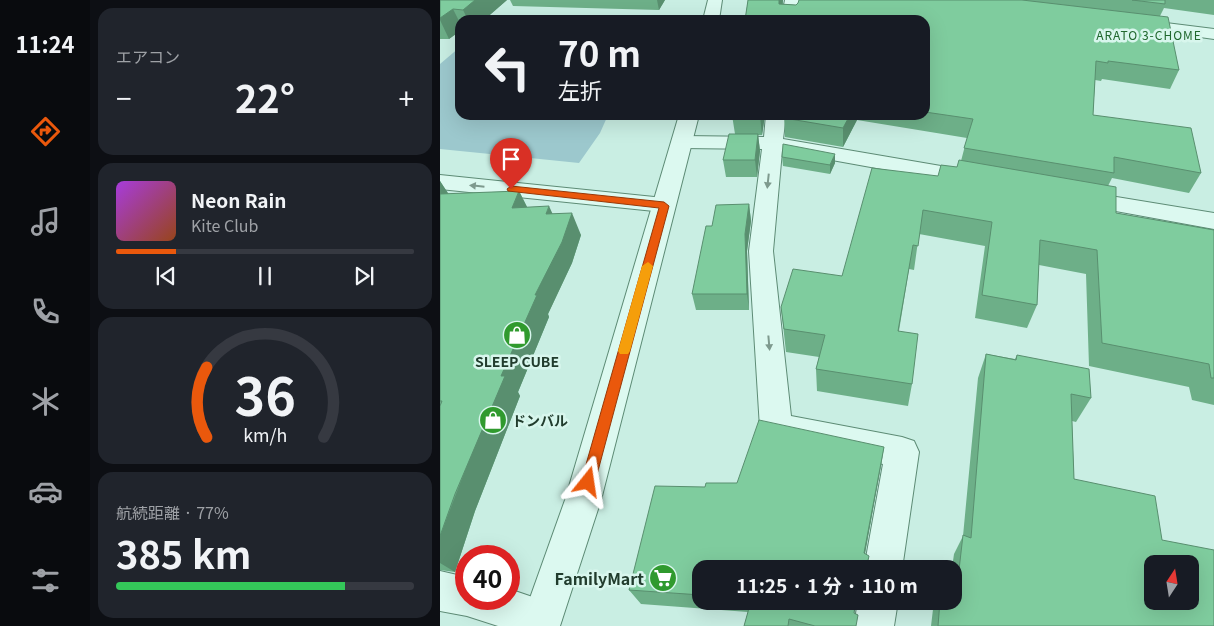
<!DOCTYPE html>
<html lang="ja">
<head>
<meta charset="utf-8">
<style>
  body { margin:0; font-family:Georgia,"Noto Sans JP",serif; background:#20242c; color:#f1f3f6; height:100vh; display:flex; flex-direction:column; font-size:19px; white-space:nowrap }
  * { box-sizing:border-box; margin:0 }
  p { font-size:16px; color:#9ea1a6 }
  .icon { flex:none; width:28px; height:28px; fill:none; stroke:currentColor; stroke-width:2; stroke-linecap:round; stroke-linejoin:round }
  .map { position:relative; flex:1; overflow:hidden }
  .side { display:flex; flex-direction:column; gap:8px; padding:8px; background:#0d0f14; width:350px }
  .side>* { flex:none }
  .top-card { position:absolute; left:15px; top:15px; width:475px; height:105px; border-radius:15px; box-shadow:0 5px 20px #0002; background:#171b24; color:#f1f3f6; overflow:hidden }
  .needle { width:32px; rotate:12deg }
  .tools { position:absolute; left:704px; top:555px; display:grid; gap:10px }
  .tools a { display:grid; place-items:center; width:55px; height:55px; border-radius:10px; background:#171b24; box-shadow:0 5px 20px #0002; font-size:25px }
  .speed { position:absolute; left:15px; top:545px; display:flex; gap:10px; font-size:25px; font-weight:700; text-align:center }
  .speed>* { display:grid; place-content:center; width:65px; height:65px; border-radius:50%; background:#171b24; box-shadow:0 5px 20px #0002; line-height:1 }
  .speed .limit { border:8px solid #d22; background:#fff; color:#111 }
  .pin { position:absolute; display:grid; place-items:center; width:42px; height:42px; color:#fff; margin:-51px -21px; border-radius:50% 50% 50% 0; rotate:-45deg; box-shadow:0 0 5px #0007 }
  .pin .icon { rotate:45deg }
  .me { position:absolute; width:55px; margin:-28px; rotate:15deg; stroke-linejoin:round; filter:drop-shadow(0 0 4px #0008) }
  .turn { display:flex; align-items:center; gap:18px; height:105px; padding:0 20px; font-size:22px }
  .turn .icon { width:65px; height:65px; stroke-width:2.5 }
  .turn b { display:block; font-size:35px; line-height:42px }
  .big { font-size:38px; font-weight:700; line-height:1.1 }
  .side .widget { flex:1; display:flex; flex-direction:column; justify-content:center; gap:8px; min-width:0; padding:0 18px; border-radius:15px; background:#20242c }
  .side .dial { align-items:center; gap:0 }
  .dial svg { height:130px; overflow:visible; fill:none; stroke:#363941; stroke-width:7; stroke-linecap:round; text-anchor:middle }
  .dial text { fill:#f1f3f6; stroke:none }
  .song { display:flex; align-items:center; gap:15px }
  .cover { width:60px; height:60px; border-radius:8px; background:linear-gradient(135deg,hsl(280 70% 55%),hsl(20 70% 35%)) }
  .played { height:5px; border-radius:2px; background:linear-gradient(90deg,#ea580c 20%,#363941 20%) }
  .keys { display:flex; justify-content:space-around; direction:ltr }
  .heat { display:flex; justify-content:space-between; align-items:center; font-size:28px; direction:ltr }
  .charge { height:8px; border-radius:4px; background:linear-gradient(90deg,#34c759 77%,#363941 0) }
  .trip { position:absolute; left:252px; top:560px; width:270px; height:50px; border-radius:15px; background:#171b24; box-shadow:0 5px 20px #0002; font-weight:700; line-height:50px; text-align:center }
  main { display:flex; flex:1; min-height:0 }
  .tab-bar { display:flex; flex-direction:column; width:90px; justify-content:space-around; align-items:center; background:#090b0e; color:#9ea1a6 }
  .tab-bar .icon { width:35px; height:35px }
  .tab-bar .active { color:#ea580c }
  .tab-bar b { font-size:22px; color:#f1f3f6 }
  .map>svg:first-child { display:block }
  .green { fill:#9cc8cd }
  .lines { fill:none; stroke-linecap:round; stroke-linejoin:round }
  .pedestrian-casing { stroke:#5d8b75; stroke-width:2 }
  .minor-casing { stroke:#5d8b75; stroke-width:2 }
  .tertiary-casing { stroke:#5d8b75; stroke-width:2 }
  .pedestrian { fill:#dcf9f0; fill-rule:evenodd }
  .minor { fill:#dcf9f0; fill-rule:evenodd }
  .tertiary { fill:#dcf9f0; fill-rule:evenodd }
  .wall { fill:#6daf88 }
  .shaded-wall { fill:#598f6f }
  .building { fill:#7fcc9e; stroke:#598f6f; fill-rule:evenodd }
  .oneway { fill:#7e9a8e }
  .route { fill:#ea580c; stroke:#983908 }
  .slow { fill:#f59e0b }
  .labels { text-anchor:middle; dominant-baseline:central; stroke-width:5; stroke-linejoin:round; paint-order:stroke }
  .far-neighbourhood-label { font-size:12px; letter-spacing:1px; fill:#20682e; stroke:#d8f6ed }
  .poi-label { font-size:14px; font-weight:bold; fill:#213c2d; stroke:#d8f6ed }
  .near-poi-label { font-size:16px; font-weight:bold; fill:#213c2d; stroke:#d8f6ed; text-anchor:end }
</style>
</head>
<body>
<main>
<nav class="tab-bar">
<b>11:24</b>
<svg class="icon active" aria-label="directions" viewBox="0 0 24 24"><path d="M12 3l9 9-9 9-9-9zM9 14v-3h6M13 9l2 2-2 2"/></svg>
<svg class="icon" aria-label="music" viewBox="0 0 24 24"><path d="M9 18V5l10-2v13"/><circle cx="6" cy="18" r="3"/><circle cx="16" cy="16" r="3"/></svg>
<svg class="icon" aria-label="phone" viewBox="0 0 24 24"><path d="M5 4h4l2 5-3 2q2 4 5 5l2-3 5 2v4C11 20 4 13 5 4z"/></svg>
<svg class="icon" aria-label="climate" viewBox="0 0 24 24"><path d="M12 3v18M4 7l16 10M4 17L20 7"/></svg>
<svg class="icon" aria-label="car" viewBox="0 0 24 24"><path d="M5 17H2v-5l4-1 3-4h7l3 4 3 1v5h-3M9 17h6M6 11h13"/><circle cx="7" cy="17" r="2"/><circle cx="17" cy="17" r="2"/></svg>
<svg class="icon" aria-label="filters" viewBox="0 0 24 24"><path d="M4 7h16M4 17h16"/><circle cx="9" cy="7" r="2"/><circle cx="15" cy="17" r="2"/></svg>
</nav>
<section class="side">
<div class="widget"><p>エアコン</p>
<div class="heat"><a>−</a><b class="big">22°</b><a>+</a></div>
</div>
<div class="widget">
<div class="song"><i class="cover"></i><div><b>Neon Rain</b><p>Kite Club</p></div></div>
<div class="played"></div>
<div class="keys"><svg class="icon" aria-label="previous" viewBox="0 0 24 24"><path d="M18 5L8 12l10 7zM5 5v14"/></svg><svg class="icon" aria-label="pause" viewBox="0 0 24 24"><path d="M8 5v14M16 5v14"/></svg><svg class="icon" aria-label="next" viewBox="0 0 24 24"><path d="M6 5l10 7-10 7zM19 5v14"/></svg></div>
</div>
<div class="widget dial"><svg viewBox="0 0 100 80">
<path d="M14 69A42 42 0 1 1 86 69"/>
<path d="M14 69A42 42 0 0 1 14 26" stroke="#ea580c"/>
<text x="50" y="56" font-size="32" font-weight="700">36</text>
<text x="50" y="72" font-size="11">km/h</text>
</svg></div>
<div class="widget"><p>航続距離 · 77%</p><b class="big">385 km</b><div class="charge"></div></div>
</section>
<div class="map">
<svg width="774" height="626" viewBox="0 0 774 626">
  <rect width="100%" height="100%" fill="#c9eee3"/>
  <!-- green -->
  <polygon class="green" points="20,47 20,115 168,115 160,133 139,163 0,149 0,64"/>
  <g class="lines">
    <!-- pedestrian casing -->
    <g class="pedestrian-casing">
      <polygon id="pedestrian" points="0,571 26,577 26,599 69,599 69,589 116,605 122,619 119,626 58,626 27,616 0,611"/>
    </g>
    <!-- minor casing -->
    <g class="minor-casing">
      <g id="minor">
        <polygon points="345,0 359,0 357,20 341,20"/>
        <polygon points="326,115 346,115 343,139 536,172 544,174 547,179 544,184 536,186 342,151 333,251 351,416 462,437 474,441 479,452 462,569 424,569 443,464 336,442 325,438 320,428 309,251 322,149 243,148 236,146 233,142 236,138 243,136 324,137"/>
        <polygon points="0,175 224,198 232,200 235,205 232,210 224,212 0,189"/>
        <polygon points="640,191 774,213 774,229 632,203 629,198 632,193"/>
        <polygon points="418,601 458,601 454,626 414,626"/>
      </g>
    </g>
    <!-- tertiary casing -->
    <g class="tertiary-casing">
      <g id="tertiary">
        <polygon points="268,0 282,0 279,20 263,20"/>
        <polygon points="694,19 774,29 774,39 689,27 686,24 689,21"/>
        <polygon points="239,115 259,115 161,500 120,626 80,626 125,500"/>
      </g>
    </g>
    <!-- pedestrian -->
    <use href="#pedestrian" class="pedestrian"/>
    <!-- minor -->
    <use href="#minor" class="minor"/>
    <!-- tertiary -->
    <use href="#tertiary" class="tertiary"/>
  </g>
  <!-- wall -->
  <g class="wall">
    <polygon points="0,0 67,0 44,20 20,20 20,31 9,39 0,39"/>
    <polygon points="70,0 225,0 219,10 73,6"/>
    <polygon points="308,0 343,0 343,4 356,5 358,3 359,0 774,0 774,19 774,15 724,8 720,16 739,70 730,89 662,79 661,81 655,80 653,115 761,173 749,193 672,178 668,186 676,213 774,230 774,405 752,400 749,387 649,366 646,274 599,265 597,305 587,328 535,318 545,246 479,234 474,270 469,269 459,331 472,384 468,406 377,391 376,369 379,357 346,352 341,307 402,276 498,176 517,167 521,161 527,138 417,120 403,147 345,137 344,115 485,115 485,20 305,20"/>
    <polygon points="292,115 325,115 322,135 318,135 320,151 317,177 286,177 283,160 295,134"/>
    <polygon points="342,157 395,163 390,174 343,166"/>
    <polygon points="0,181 8,194 79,191 87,207 112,214 141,235 132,263 108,314 109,317 78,392 80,396 35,511 15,572 0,570"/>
    <polygon points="309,204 311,221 307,251 309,310 256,310 252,294 272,226"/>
    <polygon points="546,354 575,359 577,355 651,398 636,422 632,421 634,479 722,540 774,626 491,626 494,601 514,601 514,569 503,569 504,566 512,568 514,554 523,536 538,378"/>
    <polygon points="444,447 425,554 261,569 261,601 416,601 414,613 416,626 304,626 308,612 201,604 189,590 265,487 297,483"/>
  </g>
  <!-- shaded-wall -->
  <g class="shaded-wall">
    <polygon points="35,0 67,0 44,20 28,20 23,10"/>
    <polygon points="217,0 225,0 219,10"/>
    <polygon points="339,0 343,0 340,20 339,4"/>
    <polygon points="13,9 20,23 20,31 9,39 0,20 0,18"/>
    <polygon points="321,115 325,115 322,135 320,116"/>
    <polygon points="410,115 417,115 417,120 403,147 403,128"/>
    <polygon points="318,134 320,151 317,177 315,160"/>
    <polygon points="395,154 395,163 390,174 390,165"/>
    <polygon points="0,181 10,196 0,206"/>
    <polygon points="79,191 90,213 72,208"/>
    <polygon points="309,204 311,221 307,251 309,310 307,294 305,234"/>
    <polygon points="109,206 119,228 106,214"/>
    <polygon points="132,213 141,235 132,263 108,314 109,317 78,392 80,396 35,511 15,572 0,563 0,536 61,376 95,295"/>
    <polygon points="444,447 441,466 422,569 424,553"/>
  </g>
  <!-- building -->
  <g class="building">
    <polygon points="0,0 35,0 23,10 13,9 0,18"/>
    <polygon points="308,0 339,0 339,4 356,5 358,3 359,0 582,0 728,17 739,70 668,61 668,63 656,61 653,115 751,128 761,173 674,157 674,173 524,148 533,119 485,112 485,20 305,20"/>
    <polygon points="692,0 725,0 725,4"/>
    <polygon points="292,115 321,115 320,116 292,116"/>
    <polygon points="344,115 410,115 403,128 344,118"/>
    <polygon points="289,134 318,134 315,160 283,160"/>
    <polygon points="343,144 395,154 390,165 342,157"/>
    <polygon points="519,160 676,187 676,213 774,230 774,378 771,378 769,364 662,343 657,250 600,240 597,305 542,295 552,222 483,210 478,246 473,245 458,331 478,334 472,384 376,369 385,335 344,329 341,307 353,269 402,276 432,168 498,176 501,165 517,167"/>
    <polygon points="79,191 72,208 109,206 106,214 132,213 122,242 95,295 97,295 61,376 65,376 15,494 0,536 0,406 2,401 0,401 0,194"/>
    <polygon points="309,204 305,234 307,294 252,294 266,226 272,226 276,205"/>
    <path d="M546,354L576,360L577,355L649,369L651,398L631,394L634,479L715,496L722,540L774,550V626H498L500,601H514V569H504V566L519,570L523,535L531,538ZM712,564H750V601H712Z"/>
    <polygon points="319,420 444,447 424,553 429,556 426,569 261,569 261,595 189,590 215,486 265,487 266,483 297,483"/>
    <polygon points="311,601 416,601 414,613 418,615 416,626 375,626 349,619 348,626 304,626"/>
  </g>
  <!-- one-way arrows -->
  <defs><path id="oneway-solid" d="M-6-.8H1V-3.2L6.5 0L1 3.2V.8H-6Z" transform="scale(1.25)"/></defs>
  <g class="oneway">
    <use href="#oneway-solid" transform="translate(328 181) rotate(96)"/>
    <use href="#oneway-solid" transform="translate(37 186) rotate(-174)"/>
    <use href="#oneway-solid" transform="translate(329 343) rotate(85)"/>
  </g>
  <!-- route -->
  <polygon class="route" points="71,186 224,202 229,206 155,482 153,487 148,489 143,487 141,482 219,208 68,191 67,189"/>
  <!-- slow -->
  <polygon class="slow" points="208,262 213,266 190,351 188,354 180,354 178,351 202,266"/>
  <!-- icons -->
  <defs>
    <g id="shop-disc" transform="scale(1.4375)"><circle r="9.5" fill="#309a2e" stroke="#d8f6ed"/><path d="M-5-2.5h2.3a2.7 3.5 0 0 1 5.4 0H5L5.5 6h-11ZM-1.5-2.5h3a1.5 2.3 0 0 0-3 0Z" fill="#fff"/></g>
    <g id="supermarket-disc" transform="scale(1.4375)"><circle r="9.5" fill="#309a2e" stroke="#d8f6ed"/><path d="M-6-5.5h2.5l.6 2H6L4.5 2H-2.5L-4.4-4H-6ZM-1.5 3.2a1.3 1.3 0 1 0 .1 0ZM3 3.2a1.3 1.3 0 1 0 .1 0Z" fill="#fff"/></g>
  </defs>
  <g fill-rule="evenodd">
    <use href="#shop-disc" x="77" y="335"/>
    <use href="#shop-disc" x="53" y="420"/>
    <use href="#supermarket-disc" x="223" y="578"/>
  </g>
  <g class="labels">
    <!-- far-neighbourhood labels -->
    <g class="far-neighbourhood-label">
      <text x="709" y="34">ARATO 3-CHOME</text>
    </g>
    <!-- poi labels -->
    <g class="poi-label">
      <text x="77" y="361">SLEEP CUBE</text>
      <text x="72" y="420" text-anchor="start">ドンバル</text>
    </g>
    <!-- near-poi labels -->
    <g class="near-poi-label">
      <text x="204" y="578">FamilyMart</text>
    </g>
  </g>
</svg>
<div class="tools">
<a><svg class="needle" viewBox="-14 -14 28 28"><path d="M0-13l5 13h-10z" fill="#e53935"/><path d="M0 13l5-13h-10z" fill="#9ea1a6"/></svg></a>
</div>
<div class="speed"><div class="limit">40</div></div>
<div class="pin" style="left:71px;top:189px;background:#d93025"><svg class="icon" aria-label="arrive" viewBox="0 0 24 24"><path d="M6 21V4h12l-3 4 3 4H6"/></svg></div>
<svg class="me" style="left:148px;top:482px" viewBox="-20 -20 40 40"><path d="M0-17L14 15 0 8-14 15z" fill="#ea580c" stroke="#fff" stroke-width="4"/></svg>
<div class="trip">11:25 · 1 分 · 110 m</div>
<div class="top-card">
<div class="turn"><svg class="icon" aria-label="left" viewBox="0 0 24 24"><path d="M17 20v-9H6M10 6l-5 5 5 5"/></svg><div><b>70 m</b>左折</div></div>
</div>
</div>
</main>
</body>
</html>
